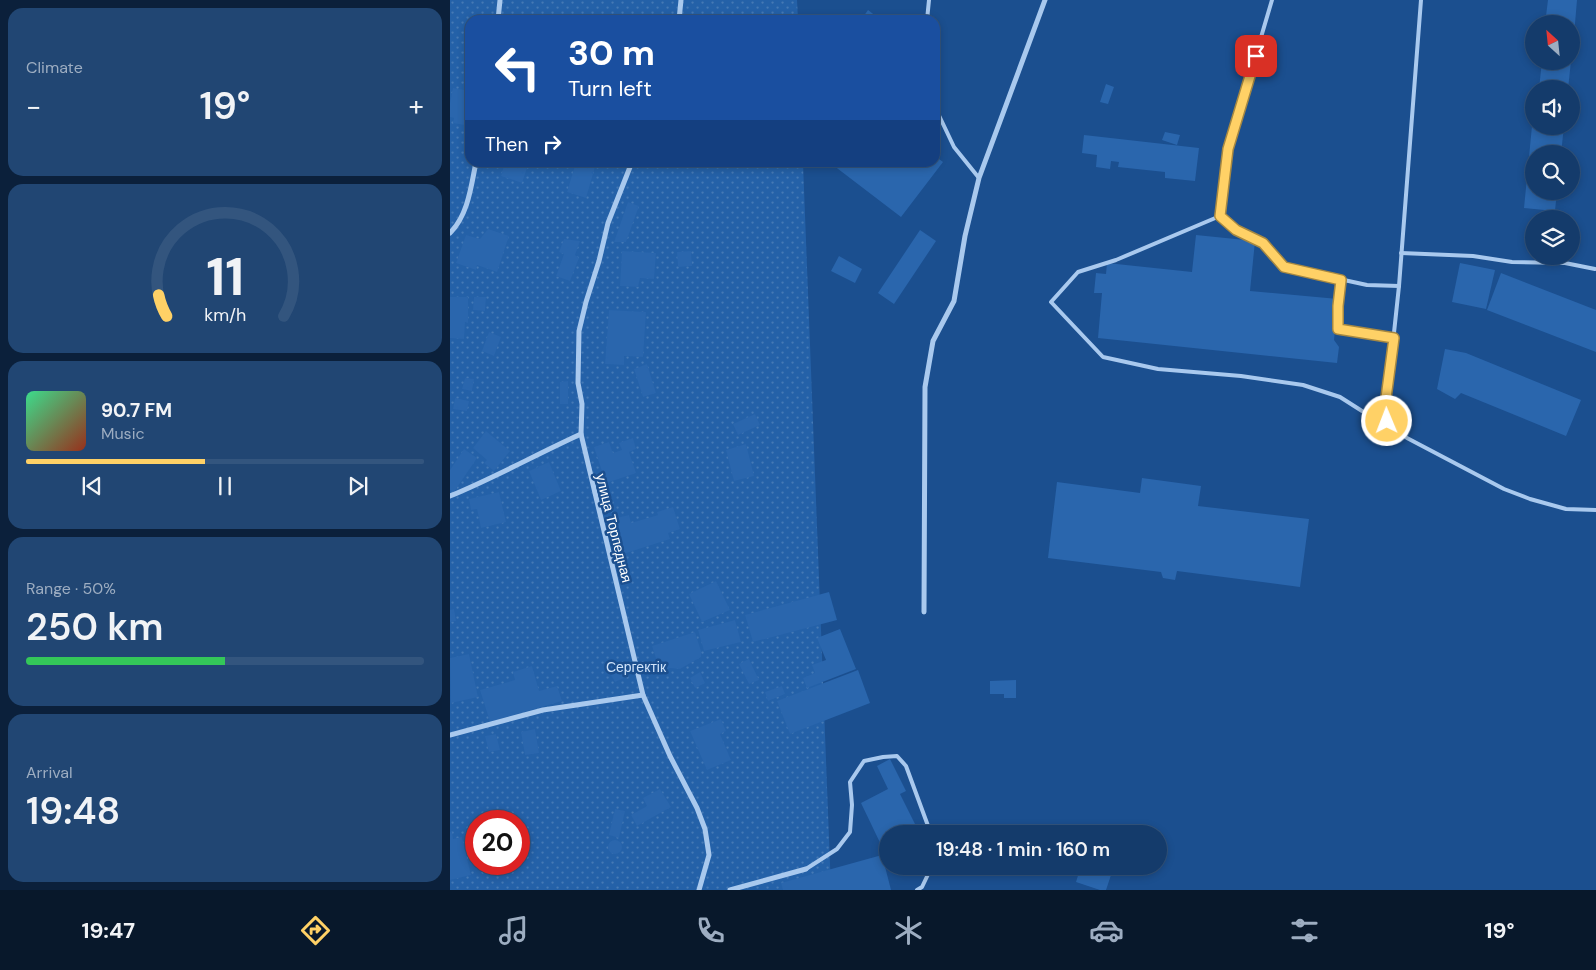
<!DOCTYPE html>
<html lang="en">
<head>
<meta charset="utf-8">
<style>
  body { margin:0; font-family:"DM Sans",sans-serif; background:#214673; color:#f1f3f6; height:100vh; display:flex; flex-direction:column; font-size:19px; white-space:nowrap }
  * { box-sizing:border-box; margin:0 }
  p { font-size:16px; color:#9dadc1 }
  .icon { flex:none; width:28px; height:28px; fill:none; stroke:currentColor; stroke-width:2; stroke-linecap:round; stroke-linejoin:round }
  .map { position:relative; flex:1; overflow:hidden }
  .panel { display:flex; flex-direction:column; gap:8px; padding:8px; background:#0b203b; width:450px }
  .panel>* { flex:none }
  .top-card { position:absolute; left:15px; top:15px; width:475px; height:152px; border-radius:15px; box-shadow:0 2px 8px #0003,0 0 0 1px #33557e; background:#1a4fa0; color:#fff; overflow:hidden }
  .needle { width:32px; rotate:333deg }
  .fabs { position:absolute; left:1075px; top:15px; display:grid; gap:10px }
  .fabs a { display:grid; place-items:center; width:55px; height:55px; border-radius:50%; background:#143b6b; box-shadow:0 2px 8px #0003,0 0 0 1px #33557e; font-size:25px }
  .speed { position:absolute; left:15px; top:810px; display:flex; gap:10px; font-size:25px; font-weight:700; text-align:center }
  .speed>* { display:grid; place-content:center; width:65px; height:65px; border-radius:50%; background:#143b6b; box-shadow:0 2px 8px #0003,0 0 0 1px #33557e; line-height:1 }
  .speed .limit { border:8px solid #d22; background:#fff; color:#111 }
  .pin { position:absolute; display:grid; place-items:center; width:42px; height:42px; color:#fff; margin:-21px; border-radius:10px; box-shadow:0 2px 8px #0006 }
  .me { position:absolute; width:55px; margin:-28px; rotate:359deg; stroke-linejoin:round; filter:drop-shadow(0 0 4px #0008) }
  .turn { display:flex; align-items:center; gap:18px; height:105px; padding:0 20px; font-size:22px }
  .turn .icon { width:65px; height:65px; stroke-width:2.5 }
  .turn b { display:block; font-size:35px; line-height:42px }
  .then { display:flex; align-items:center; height:48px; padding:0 20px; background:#0003; gap:10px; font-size:19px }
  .big { font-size:38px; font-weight:600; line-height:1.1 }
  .panel .card { flex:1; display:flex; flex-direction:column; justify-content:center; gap:8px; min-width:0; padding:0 18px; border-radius:15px; background:#214673 }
  .panel .dial { align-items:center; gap:0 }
  .dial svg { height:130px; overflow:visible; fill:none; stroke:#33557e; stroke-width:7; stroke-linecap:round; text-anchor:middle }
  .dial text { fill:#f1f3f6; stroke:none }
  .song { display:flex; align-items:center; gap:15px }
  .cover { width:60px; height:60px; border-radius:8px; background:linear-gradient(135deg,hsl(150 70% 55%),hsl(10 70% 35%)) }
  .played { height:5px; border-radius:2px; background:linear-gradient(90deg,#ffd166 45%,#33557e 45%) }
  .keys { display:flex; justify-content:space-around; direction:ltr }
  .heat { display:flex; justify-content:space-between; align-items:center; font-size:28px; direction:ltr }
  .charge { height:8px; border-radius:4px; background:linear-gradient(90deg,#34c759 50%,#33557e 0) }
  .trip { position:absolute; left:429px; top:825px; width:288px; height:50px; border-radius:25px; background:#143b6b; box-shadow:0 2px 8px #0003,0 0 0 1px #33557e; font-weight:600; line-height:50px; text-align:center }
  .tab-bar { display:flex; height:80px; justify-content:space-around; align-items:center; background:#08182b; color:#9dadc1 }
  .tab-bar .icon { width:35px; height:35px }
  .tab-bar .current { color:#ffd166 }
  .tab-bar b { font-size:22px; color:#f1f3f6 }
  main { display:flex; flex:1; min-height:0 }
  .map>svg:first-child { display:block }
  .grass { fill:url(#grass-dots); fill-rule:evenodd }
  .building { fill:#2a66ad }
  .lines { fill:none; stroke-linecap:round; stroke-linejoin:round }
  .service { stroke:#a9c9ee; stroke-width:4 }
  .minor { stroke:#a9c9ee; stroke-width:5 }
  .route-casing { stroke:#a68842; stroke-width:12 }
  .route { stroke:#ffd166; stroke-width:9 }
  .labels { text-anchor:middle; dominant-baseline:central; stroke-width:5; stroke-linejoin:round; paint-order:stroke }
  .street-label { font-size:14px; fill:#fff; stroke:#1b4f8f }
  .park-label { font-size:14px; fill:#cfe3fa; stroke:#1b4f8f }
</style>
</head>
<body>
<main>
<section class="panel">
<div class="card"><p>Climate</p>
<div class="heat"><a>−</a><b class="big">19°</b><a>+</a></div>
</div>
<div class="card dial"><svg viewBox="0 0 100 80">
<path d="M14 69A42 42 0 1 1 86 69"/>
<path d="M14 69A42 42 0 0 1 9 56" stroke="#ffd166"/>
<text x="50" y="56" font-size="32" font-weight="700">11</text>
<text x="50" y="72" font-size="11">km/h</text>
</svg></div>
<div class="card">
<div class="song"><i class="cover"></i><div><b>90.7 FM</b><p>Music</p></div></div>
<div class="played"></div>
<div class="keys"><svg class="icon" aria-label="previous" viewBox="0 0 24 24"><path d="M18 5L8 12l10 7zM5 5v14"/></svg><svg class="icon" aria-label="pause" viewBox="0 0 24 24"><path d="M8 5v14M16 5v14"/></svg><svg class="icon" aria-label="next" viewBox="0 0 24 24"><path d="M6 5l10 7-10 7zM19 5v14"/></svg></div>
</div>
<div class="card"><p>Range · 50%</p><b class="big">250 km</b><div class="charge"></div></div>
<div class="card"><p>Arrival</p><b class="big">19:48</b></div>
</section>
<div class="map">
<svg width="1146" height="890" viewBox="0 0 1146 890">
  <defs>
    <pattern id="grass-dots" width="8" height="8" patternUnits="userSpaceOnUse" patternTransform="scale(1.25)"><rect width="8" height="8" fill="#2461a8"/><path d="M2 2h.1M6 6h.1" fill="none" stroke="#4579b5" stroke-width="1.8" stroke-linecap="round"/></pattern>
  </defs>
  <rect width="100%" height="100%" fill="#1b4f8f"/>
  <!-- grass -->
  <path class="grass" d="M0,0H347L348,20H20V162L353,163L381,890H0ZM26,821H69V864H26Z"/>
  <!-- building -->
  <g class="building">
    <polygon points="1098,0 1127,0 1123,47 1121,47 1121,24 1095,24"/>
    <polygon points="418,10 431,20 411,20"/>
    <polygon points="1092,61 1121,61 1118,89 1089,89"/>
    <polygon points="656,84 664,87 658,104 650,102"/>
    <polygon points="3,88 20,91 20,126 3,123 4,118 0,117 0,103"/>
    <polygon points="1082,126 1114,126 1111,154 1084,154 1084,191 1107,191 1105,211 1074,208"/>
    <polygon points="715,132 730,135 727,145 712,140"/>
    <polygon points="634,135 749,148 745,181 715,178 715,172 668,167 669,162 661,161 660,169 646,167 647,155 632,153"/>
    <polygon points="485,156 493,162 451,217 379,162 485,162"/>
    <polygon points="55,162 79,162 72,183 51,176"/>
    <polygon points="126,162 145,167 136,198 117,192"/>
    <polygon points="178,202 189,206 176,242 164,242"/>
    <polygon points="38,229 59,236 47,272 27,265 26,270 6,263 16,235 30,239"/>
    <polygon points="470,230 486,241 444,304 428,293"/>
    <polygon points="746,235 805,241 800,291 888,299 884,340 889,347 887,363 648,338 652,293 644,293 646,273 656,274 657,263 742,272"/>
    <polygon points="114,239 130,241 125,255 129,258 120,281 106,276 114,254 109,252"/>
    <polygon points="172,251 206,253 204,279 190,278 188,287 170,286"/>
    <polygon points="241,251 242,266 228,267 227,252"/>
    <polygon points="389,256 412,269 405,283 381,271"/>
    <polygon points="1010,263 1045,270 1036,309 1002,302"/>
    <polygon points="1051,273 1146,310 1146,352 1037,310"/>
    <polygon points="0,297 18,297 18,323 15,322 14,339 0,338"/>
    <polygon points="24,297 36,297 35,311 23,310"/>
    <polygon points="159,310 196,312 193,357 174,356 174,365 155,364"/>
    <polygon points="39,332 51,337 44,356 32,351"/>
    <polygon points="995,349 1016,353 1131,400 1116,436 1011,393 1005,399 987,389"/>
    <polygon points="197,364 206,393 193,397 184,369"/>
    <polygon points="15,378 24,379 22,391 12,389"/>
    <polygon points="118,381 118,404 110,404 110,382"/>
    <polygon points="5,398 19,401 17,411 3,409"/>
    <polygon points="305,414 310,425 288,435 283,424"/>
    <polygon points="36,431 60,451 44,471 34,463 37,460 23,448"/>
    <polygon points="183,438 186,449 179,452 186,473 156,483 144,447 159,442 163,453 172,450 169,443"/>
    <polygon points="296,444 304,476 284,481 276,450"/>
    <polygon points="14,449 27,458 4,492 0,490 0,470"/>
    <polygon points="99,462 111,491 91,500 79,471"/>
    <polygon points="692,478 751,486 748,506 859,519 850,587 727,571 725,580 713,578 711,572 598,558 607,482 690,493"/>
    <polygon points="49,492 56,522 31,528 27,509 21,510 19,499"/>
    <polygon points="223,507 230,529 218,533 220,539 170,555 161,526 168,524 166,518 179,515 181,523 208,515 207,512"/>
    <polygon points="266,581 280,610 252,622 239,594"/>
    <polygon points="379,592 387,620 303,642 295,615"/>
    <polygon points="4,609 6,621 0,622 0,610"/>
    <polygon points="285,620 291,642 254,651 248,630"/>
    <polygon points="390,629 406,669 357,688 353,678 365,673 362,665 376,660 367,638"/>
    <polygon points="245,632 251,651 251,657 230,669 220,668 210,671 202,646"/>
    <polygon points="19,654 28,697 1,703 0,658"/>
    <polygon points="299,659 309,680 299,684 289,664"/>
    <polygon points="82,666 89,691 107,686 112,701 40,722 30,690 65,680 63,672"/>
    <polygon points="172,670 176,677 165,682 161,675"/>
    <polygon points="408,670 420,703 340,734 327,701"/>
    <polygon points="250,672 255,683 245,688 240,678"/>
    <polygon points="566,680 566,698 554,698 554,694 540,694 540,681"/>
    <polygon points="332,686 335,694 318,701 315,692"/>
    <polygon points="271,719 276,731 270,734 281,760 257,770 240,731"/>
    <polygon points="85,729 89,753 75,755 71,732"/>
    <polygon points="46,734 50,750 39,752 35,736"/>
    <polygon points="440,759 456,791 450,794 470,834 438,834 438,852 435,853 411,803 438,789 427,766"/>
    <polygon points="210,789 221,807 187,826 181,815 197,806 193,798"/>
    <polygon points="165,809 175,811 169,838 159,835"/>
    <polygon points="2,831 3,839 12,837 21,875 0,880 0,832"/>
    <circle cx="165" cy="847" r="7"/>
    <polygon points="432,855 441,890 333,890 331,883"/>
    <polygon points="631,866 664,866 656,890 650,890 626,882"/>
  </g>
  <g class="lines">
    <!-- service -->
    <g class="service">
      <polyline points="971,0 949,286 937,398 937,421 957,438 1054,489 1080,499 1116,509 1146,510"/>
      <polyline points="477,20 479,0"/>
      <polyline points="485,107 504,147 529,178"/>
      <polyline points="770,216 666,260 628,272 601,302 653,357 708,369 791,376 853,385 890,397 912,411 937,421"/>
      <polyline points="770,216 778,149 822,0"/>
      <polyline points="770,216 786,229 813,243 834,267 917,285 949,286"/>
      <polyline points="951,253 1023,256 1062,262 1115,263 1145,269"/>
      <polyline points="891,280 888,306 887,329 944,338"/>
      <polyline points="356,869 387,849 400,832 402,805 400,782 414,761 433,757 447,756 456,766 481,834"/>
      <polyline points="467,890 472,887 482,866"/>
    </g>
    <!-- minor -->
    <g class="minor">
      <polyline points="48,20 50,0"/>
      <polyline points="229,20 231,0"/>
      <polyline points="182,162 158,223 149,261 136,302 129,331 128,383 132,404 131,434 193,695 220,756 247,808 255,829 259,855 249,890"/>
      <path d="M0,233C18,215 21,187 26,162"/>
      <path d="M0,496C44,478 87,454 131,434"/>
      <polyline points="474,612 475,387 483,341 504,301 515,236 529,178 595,0"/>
      <polyline points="0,735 93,710 193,695"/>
      <polyline points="280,890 356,869"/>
    </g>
  </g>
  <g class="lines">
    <!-- route casing -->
    <g class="route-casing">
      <polyline id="route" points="806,56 778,149 770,216 786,230 813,243 834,267 891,280 888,306 888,329 944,338 936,398 937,421"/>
    </g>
    <!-- route -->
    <use href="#route" class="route"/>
  </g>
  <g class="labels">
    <!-- street labels -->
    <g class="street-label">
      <text transform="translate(164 528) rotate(76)">улица Торпедная</text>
    </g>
    <!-- park labels -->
    <g class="park-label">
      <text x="186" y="667">Сергектік</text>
    </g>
  </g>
</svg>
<div class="fabs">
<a><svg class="needle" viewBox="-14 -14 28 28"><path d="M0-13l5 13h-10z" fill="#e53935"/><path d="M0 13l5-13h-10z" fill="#9dadc1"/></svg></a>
<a><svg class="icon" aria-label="sound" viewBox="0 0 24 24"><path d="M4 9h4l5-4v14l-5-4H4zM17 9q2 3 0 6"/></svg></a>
<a><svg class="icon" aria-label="search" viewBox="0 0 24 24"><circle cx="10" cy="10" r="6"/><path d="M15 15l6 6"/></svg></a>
<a><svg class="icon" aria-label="layers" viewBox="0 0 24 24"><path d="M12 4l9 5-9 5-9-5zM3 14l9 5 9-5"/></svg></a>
</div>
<div class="speed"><div class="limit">20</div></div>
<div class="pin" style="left:806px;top:56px;background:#d93025"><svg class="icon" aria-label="arrive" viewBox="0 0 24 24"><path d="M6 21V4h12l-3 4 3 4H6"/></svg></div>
<svg class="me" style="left:937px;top:421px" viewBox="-20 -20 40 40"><circle r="17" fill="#ffd166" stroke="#fff" stroke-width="3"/><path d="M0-11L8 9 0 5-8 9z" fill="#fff"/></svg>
<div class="trip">19:48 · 1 min · 160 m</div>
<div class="top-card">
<div class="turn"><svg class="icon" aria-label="left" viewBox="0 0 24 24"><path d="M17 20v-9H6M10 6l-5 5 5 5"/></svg><div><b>30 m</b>Turn left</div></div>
<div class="then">Then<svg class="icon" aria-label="right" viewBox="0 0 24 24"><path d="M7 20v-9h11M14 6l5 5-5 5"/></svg></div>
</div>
</div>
</main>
<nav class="tab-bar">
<b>19:47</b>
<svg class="icon current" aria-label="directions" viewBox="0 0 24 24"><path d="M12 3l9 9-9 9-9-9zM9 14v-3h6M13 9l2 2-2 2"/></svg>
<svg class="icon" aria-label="music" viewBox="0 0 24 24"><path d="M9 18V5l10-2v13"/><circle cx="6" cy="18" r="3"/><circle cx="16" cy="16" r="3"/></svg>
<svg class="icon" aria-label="phone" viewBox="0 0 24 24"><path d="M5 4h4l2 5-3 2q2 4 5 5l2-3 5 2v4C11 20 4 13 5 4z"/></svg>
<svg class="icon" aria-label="climate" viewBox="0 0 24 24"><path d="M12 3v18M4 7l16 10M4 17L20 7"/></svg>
<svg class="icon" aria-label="car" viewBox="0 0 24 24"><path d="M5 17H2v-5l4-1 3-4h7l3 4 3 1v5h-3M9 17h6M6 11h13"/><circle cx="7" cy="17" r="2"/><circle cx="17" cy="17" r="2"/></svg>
<svg class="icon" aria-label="filters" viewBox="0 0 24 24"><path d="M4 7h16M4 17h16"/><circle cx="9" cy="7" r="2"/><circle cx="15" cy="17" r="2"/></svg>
<b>19°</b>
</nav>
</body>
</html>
